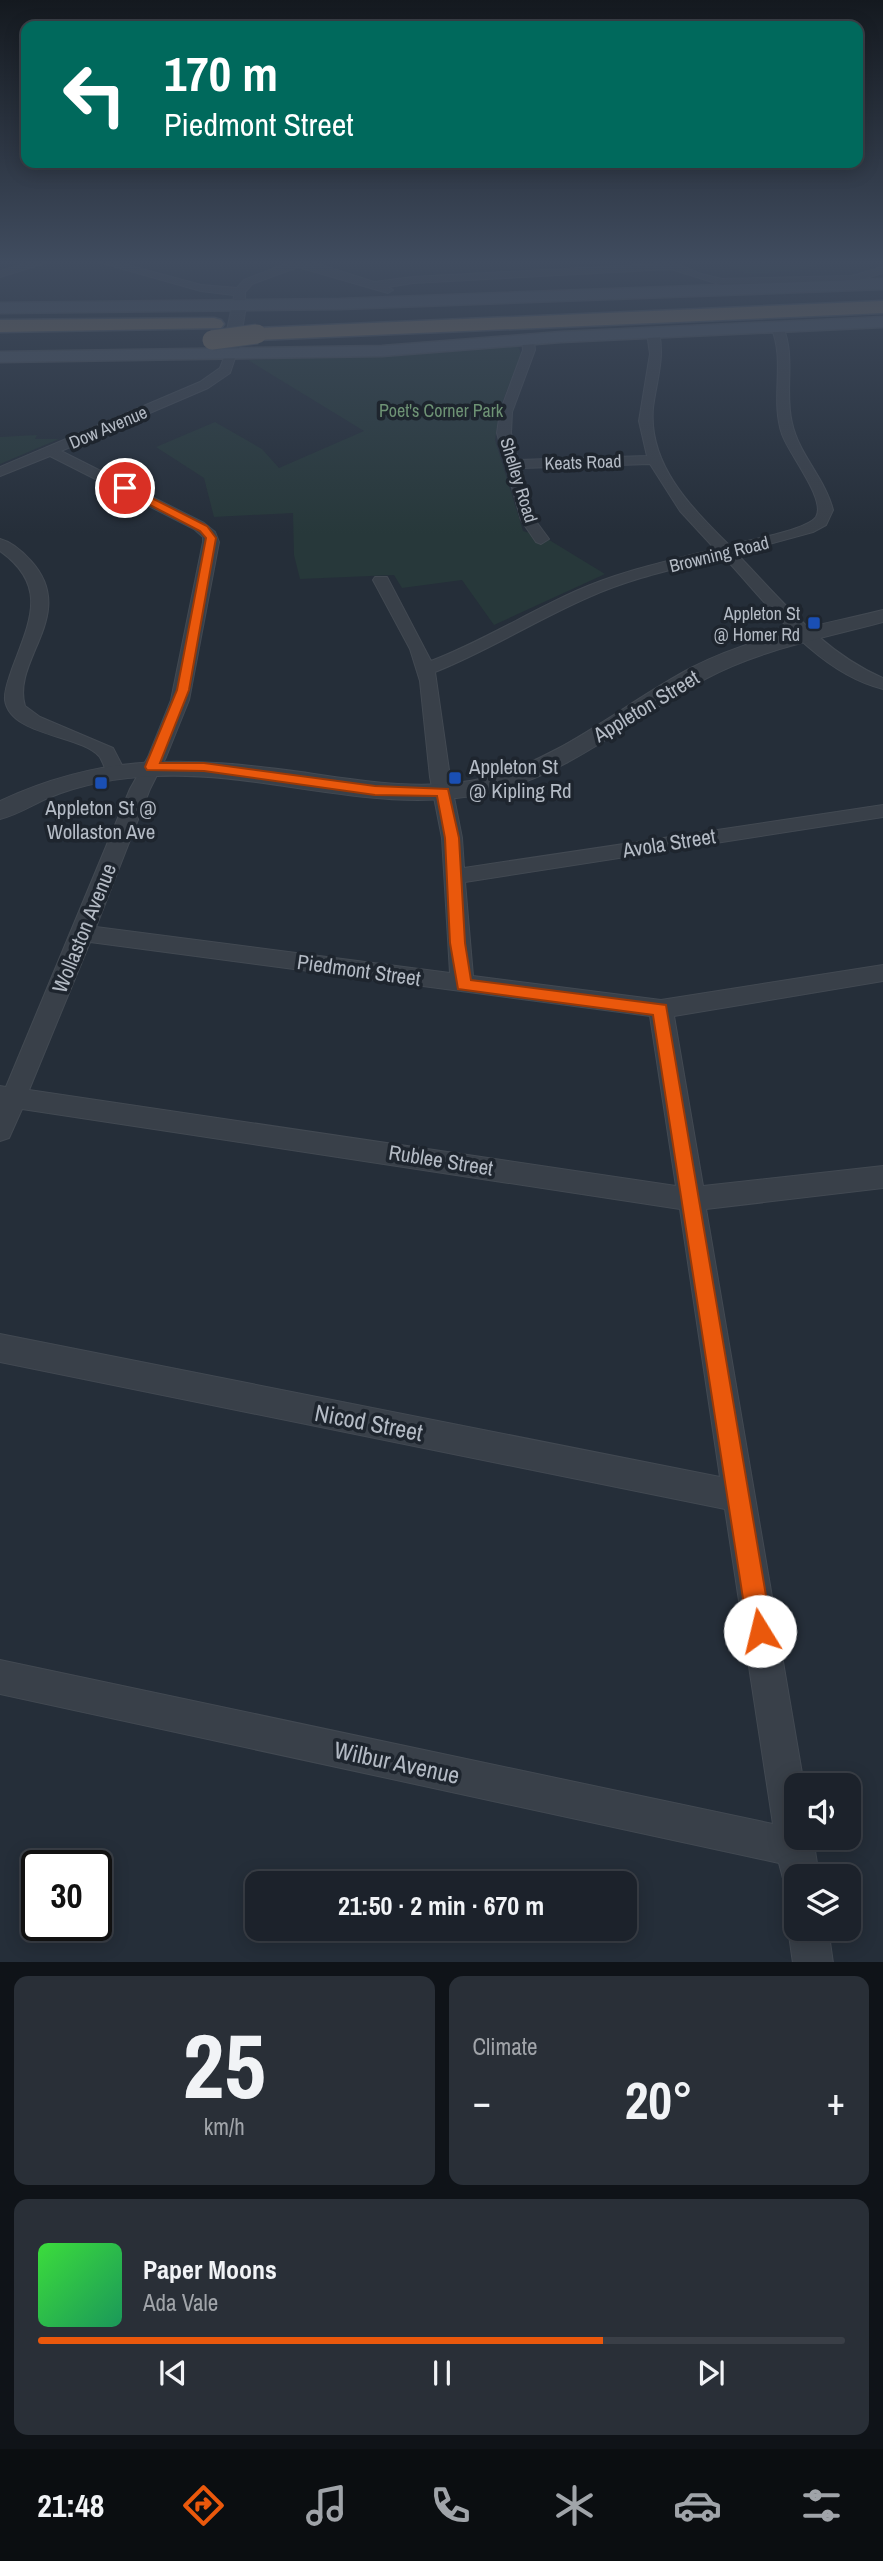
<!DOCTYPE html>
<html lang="en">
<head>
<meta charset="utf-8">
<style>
  body { margin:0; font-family:"Archivo Narrow",sans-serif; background:#292f37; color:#f1f3f6; height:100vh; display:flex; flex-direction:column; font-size:26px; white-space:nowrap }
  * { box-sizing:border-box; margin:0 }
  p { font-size:23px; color:#a0a4a9 }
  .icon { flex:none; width:38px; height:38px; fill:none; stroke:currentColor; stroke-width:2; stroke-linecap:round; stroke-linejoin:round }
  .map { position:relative; height:1962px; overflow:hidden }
  .sheet { display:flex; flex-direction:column; gap:14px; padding:14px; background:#0f1318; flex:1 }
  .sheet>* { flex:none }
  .guide { position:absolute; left:21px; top:21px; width:842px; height:147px; border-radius:14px; box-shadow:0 4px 18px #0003,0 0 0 2px #3a3f47; background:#00695c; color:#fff; overflow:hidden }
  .buttons { position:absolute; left:784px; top:1773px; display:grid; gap:14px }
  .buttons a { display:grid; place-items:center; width:77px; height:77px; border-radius:14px; background:#1c222b; box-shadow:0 4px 18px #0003,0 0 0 2px #3a3f47; font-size:35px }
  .speed { position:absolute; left:21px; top:1850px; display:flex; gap:14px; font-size:35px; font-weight:700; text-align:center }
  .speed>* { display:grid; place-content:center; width:91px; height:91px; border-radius:50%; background:#1c222b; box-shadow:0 4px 18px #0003,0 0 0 2px #3a3f47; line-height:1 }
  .speed .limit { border:4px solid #111; border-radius:10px; background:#fff; color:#111 }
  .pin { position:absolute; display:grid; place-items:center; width:60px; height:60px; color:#fff; margin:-30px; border:4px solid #fff; border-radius:50%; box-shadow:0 2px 7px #0007 }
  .me { position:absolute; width:77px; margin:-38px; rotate:351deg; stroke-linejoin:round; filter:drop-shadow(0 0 5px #0008) }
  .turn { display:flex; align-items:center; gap:24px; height:147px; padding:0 28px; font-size:32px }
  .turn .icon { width:91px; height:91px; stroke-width:2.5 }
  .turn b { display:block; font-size:49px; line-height:60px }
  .big { font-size:52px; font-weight:800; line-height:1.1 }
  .sheet .card { flex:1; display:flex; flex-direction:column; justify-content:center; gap:10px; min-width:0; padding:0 24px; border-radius:14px; background:#292f37 }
  .sheet .dial { align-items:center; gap:0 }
  .dial b { font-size:91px; line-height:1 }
  .song { display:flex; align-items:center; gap:21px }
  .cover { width:84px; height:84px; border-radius:10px; background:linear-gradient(135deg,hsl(120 70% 55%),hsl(150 70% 35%)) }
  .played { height:7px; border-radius:4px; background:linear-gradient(90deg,#ea580c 70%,#3a3f47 70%) }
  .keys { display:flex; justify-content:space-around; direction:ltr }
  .heat { display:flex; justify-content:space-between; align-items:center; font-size:38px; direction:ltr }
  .sheet .tiles { flex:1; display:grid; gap:14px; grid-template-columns:1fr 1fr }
  .card:last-child { grid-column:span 2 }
  .trip { position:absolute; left:245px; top:1871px; width:392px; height:70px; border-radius:14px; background:#1c222b; box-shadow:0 4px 18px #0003,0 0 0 2px #3a3f47; font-weight:800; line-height:70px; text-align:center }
  .menu { display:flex; height:112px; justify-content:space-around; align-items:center; background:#0b0e11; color:#a0a4a9 }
  .menu .icon { width:49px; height:49px }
  .menu .current { color:#ea580c }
  .menu b { font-size:32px; color:#f1f3f6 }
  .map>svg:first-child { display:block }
  .green { fill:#27383a }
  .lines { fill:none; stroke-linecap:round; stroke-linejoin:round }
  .minor-casing { stroke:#424952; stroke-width:2 }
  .tertiary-casing { stroke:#424952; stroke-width:2 }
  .secondary-casing { stroke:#424952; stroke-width:3 }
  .motorway-casing { stroke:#444b54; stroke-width:3 }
  .minor { fill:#394049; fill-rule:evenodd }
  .tertiary { fill:#394049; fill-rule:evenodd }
  .secondary { fill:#47505c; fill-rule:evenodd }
  .motorway { fill:#6e6457; fill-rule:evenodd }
  .motorway-bridge-casing { stroke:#444b54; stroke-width:21; stroke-linecap:butt }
  .motorway-bridge { stroke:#6e6457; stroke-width:19 }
  .route { fill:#ea580c; stroke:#983908; stroke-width:2 }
  .transit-dot { fill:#1a4fb4; stroke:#1e252e; stroke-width:2.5 }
  .labels { text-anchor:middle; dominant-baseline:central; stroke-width:7; stroke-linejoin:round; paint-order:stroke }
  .far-park-label { font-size:18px; fill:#6e9375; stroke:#1e252e }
  .far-street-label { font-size:18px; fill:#b4bbc5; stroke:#1e252e }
  .far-poi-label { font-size:18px; fill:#b4bbc5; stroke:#1e252e; text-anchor:end }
  .street-label { font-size:21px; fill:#b4bbc5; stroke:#1e252e }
  .poi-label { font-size:21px; fill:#b4bbc5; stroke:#1e252e; text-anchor:start }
  .near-street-label { font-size:24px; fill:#b4bbc5; stroke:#1e252e }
</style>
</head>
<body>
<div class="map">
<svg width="883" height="1963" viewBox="0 0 883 1963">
  <rect width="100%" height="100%" fill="#252e39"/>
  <!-- green -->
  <g class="green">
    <polygon points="711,259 831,259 807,269 751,275"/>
    <polygon points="518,346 521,354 500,408 495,440 523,531 546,538 605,574 494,625 462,580 402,588 394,575 300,579 294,555 293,513 214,517 204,478 156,447 215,422 262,449 279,468 364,431 248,360 403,355"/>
    <polygon points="37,435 35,439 59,439 0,464 0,437"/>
  </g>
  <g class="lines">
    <!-- minor casing -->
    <g class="minor-casing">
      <g id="minor">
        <polygon points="42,259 58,259 0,277 0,271"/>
        <polygon points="88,259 105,259 201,285 237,288 244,280 288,263 279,259 302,259 374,282 413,277 658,264 654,259 665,259 701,274 722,279 852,276 883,267 883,273 853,282 722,285 671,269 413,283 388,287 393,290 388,293 298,267 252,284 245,292 245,306 239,309 233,306 234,295 201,291"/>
        <path d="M777,324L783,327C796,358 784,391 792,423C799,455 825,478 833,510L826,525L813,532L736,553C781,599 822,652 883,678V689C815,672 768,604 723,556C678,568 631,578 589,597C536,620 488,651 435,672L450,777L462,838L464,868L883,805V817L465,882L473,976L661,1000L883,965V981L674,1016L703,1186L883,1166V1188L706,1209L804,1785H796V1838H813L819,1876H796V1894L786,1890L779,1863L0,1694V1660L773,1824L725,1509L0,1362V1334L720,1477L680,1209L22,1109L9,1138L0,1141V1086L6,1087L130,789L148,757L171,700L203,542V537L194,529L50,456L0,476V467L200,382L220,368L226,352H234L236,355L230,373L208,388L61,451L204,523L215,532L219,542L189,700L166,757L150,789L96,927L450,973L442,838L430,777L420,681L410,649L373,580L375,577H387L431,661C481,642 527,613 576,591C620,571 669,561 715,549L680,511L650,464L521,468L535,520L549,539L541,544L536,542L521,520L497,433L500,412L523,350L522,340L528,337L534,340L535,350L512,412L511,433L518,460L647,456L639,421L650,354L647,333L653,330L659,333C665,358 656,383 653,408C648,465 692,508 729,545C746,541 807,530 816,517C827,500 788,453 782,434C770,399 786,361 771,327ZM90,942L650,1016L676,1186L29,1090Z"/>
        <path d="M0,539C12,542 23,552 31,561C79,614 11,660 25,706L40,717L113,748L125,771L122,775H108C105,770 103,761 99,756C81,735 10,736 5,700C4,690 9,679 12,669C30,621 49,586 0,551Z"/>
        <polygon points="796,1913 796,1928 828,1928 833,1963 793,1963 788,1928"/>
      </g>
    </g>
    <!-- tertiary casing -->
    <g class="tertiary-casing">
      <g id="tertiary">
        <polygon points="239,302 246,306 238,355 230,360 222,355 232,306"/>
        <path d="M883,610V622C824,638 762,649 707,678C634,716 570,775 488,793C377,817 267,771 157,776C120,777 82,784 48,798C32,805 17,815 0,819V801C105,752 189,757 301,772C361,781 425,792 485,778C561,759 623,704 691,668C750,637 818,626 883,610Z"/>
      </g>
    </g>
    <!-- secondary casing -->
    <g class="secondary-casing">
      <g id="secondary">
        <polygon points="883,279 883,289 340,309 0,313 0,303 340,299"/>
        <polygon points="883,317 883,327 561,342 382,356 0,362 0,352 382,346 561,332"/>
      </g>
    </g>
    <!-- motorway casing -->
    <g class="motorway-casing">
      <g id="motorway">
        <polygon points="883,301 883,313 257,340 247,334 257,328"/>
        <polygon points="214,318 221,320 224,324 221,328 0,332 0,320"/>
      </g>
    </g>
    <!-- minor -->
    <use href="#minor" class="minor"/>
    <!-- tertiary -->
    <use href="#tertiary" class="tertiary"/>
    <!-- secondary -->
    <use href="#secondary" class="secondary"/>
    <!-- motorway -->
    <use href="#motorway" class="motorway"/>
    <!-- motorway-bridge casing -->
    <g class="motorway-bridge-casing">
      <polyline id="motorway-bridge" points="212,340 257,334"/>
    </g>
    <!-- motorway-bridge -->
    <use href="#motorway-bridge" class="motorway-bridge"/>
  </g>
  <!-- sky -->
  <linearGradient id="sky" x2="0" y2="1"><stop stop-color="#14191f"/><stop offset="0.49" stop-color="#404c5f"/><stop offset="1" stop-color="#404c5f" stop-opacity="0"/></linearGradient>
  <rect width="883" height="534" fill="url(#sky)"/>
  <!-- route -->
  <polygon class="route" points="121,486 128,486 207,526 216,538 189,690 160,763 204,763 375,786 448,789 459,838 465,943 471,980 666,1005 772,1631 769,1640 760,1643 752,1640 748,1631 653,1015 458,989 450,943 445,838 437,796 375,795 204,771 147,770 145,767 177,690 206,538 200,531 121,490"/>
  <!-- markers -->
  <g class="transit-dot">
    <rect x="807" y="616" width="14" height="14" rx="3.5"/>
    <rect x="448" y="771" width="14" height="14" rx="3.5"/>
    <rect x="94" y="776" width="14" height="14" rx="3.5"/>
  </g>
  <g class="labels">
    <!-- far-park labels -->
    <g class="far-park-label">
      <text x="441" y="410">Poet's Corner Park</text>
    </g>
    <!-- far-street labels -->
    <g class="far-street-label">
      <text transform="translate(108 427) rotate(-23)">Dow Avenue</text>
      <text transform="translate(583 462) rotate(-2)">Keats Road</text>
      <text transform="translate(519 480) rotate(73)">Shelley Road</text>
      <text transform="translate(719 554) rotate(-14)">Browning Road</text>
    </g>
    <!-- far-poi labels -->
    <g class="far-poi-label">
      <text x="800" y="613">Appleton St<tspan x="800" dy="21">@ Homer Rd</tspan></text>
    </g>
    <!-- street labels -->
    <g class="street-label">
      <text transform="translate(646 706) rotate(-31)">Appleton Street</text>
      <text transform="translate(669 843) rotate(-9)">Avola Street</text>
      <text transform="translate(84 928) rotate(-68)">Wollaston Avenue</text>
      <text transform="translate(359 970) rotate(8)">Piedmont Street</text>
      <text transform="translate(441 1160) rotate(9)">Rublee Street</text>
    </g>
    <!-- poi labels -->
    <g class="poi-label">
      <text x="469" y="766">Appleton St<tspan x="469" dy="24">@ Kipling Rd</tspan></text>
      <text x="101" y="807" text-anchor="middle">Appleton St @<tspan x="101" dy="24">Wollaston Ave</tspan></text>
    </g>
    <!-- near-street labels -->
    <g class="near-street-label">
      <text transform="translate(369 1422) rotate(11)">Nicod Street</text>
      <text transform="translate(397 1762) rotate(12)">Wilbur Avenue</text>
    </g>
  </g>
</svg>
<div class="buttons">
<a><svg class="icon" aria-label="sound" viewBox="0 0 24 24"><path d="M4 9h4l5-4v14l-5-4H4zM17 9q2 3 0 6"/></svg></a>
<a><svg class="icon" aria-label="layers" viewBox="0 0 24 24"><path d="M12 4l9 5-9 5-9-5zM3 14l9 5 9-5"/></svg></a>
</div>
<div class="speed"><div class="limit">30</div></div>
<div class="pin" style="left:125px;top:488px;background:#d93025"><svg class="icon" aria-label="arrive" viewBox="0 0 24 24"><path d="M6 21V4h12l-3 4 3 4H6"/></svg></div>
<svg class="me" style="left:760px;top:1631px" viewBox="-20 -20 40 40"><circle r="19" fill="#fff"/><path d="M0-13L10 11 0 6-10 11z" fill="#ea580c"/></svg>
<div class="trip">21:50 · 2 min · 670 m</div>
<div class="guide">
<div class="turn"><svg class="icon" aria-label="left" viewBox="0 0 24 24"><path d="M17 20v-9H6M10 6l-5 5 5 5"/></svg><div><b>170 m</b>Piedmont Street</div></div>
</div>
</div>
<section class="sheet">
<div class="tiles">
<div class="card dial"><b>25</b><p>km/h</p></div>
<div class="card"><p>Climate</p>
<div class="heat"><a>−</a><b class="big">20°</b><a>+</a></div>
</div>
<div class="card">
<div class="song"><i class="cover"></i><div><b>Paper Moons</b><p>Ada Vale</p></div></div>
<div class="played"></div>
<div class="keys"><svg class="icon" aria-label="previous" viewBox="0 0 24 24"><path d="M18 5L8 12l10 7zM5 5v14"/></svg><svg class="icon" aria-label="pause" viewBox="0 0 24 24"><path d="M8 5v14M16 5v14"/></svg><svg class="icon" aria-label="next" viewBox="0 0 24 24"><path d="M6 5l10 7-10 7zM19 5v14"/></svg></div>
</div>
</div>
</section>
<nav class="menu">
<b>21:48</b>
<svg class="icon current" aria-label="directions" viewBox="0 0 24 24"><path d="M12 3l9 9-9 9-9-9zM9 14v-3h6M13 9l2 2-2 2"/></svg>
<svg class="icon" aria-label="music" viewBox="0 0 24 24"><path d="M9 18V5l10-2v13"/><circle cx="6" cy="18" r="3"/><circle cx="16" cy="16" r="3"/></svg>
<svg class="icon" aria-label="phone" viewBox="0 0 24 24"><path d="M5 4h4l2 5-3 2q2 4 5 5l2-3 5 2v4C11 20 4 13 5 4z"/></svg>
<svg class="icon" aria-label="climate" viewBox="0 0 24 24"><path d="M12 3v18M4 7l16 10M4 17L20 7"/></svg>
<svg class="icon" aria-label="car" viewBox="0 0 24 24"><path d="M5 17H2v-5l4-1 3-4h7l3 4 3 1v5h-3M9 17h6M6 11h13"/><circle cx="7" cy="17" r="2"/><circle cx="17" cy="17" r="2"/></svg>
<svg class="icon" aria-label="filters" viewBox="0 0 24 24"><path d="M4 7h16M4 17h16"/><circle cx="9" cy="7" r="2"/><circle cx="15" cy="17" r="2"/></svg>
</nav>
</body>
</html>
